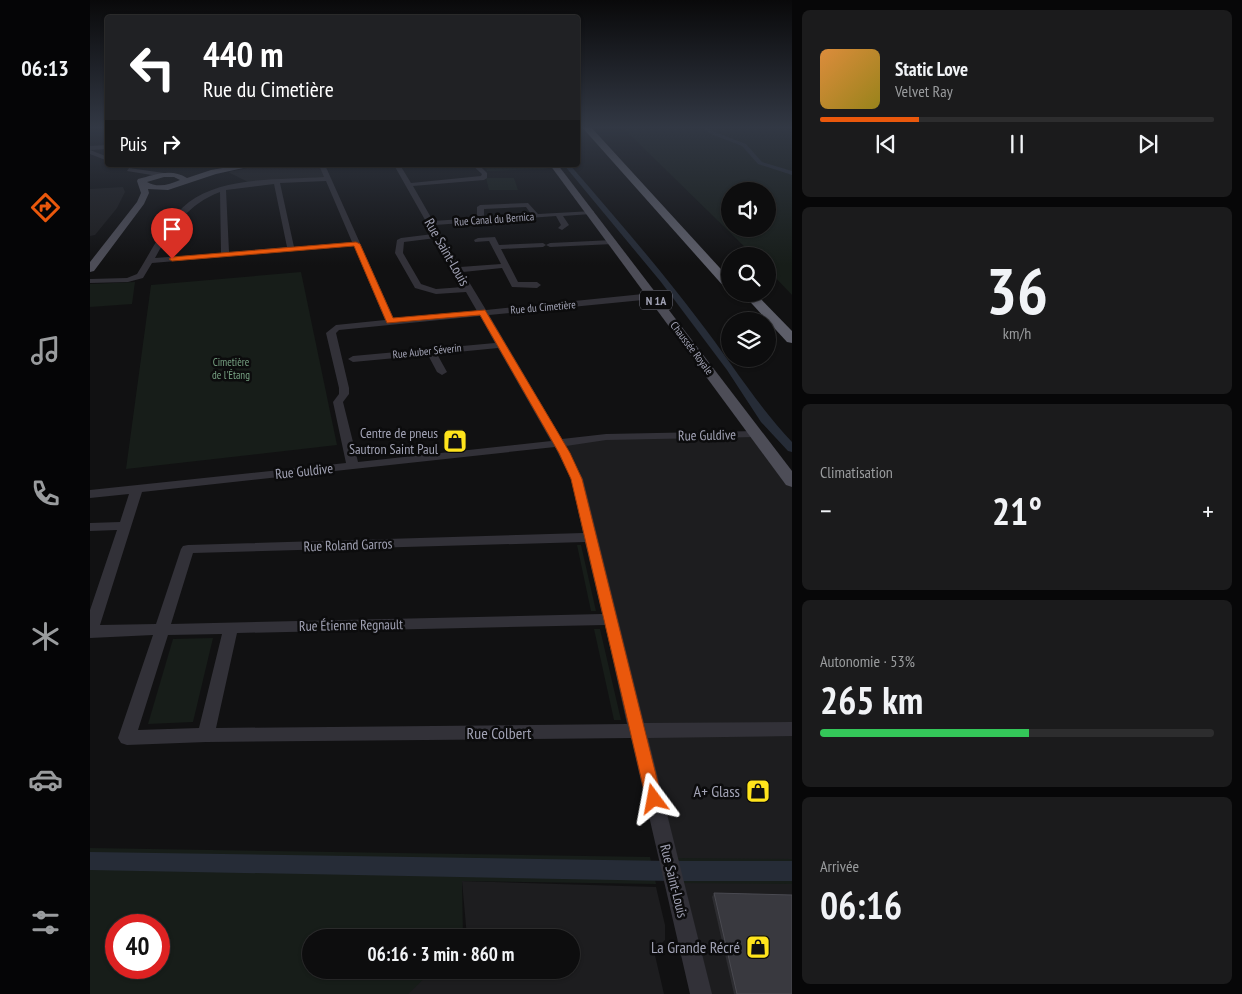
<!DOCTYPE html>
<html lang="fr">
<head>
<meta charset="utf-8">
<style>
  body { margin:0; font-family:"PT Sans Narrow",sans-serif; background:#1b1b1c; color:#f1f3f6; height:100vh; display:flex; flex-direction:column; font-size:19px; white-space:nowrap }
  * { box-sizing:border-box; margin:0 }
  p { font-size:16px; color:#9a9c9e }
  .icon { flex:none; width:28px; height:28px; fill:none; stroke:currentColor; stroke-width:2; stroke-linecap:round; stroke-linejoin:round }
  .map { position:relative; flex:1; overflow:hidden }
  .details { display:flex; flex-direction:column; gap:10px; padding:10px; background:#070708; width:450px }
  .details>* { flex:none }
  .top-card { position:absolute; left:15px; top:15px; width:475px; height:152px; border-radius:5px; box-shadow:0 1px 4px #0004,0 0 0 1px #2d2d2e; background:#202124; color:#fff; overflow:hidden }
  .buttons { position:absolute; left:631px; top:182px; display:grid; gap:10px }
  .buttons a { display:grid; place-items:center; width:55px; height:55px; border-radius:50%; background:#0d0d0e; box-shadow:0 1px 4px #0004,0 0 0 1px #2d2d2e; font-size:25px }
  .speed { position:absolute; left:15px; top:914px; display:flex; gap:10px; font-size:25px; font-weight:700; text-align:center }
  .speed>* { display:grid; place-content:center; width:65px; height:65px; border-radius:50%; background:#0d0d0e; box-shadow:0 1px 4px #0004,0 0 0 1px #2d2d2e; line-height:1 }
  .speed .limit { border:8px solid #d22; background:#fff; color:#111 }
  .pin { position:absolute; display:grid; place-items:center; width:42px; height:42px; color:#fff; margin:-51px -21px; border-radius:50% 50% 50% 0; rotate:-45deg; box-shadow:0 0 5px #0007 }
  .pin .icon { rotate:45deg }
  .me { position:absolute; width:55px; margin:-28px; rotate:347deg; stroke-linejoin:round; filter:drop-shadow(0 0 4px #0008) }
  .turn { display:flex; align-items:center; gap:18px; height:105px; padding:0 15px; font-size:22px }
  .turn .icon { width:65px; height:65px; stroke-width:2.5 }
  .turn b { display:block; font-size:35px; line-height:42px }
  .then { display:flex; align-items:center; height:48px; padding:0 15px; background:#0003; gap:10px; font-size:19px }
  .big { font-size:38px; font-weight:600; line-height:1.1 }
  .details .widget { flex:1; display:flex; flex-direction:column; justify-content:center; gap:8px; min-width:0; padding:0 18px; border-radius:8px; background:#1b1b1c }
  .details .dial { align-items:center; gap:0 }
  .dial b { font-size:65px; line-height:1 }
  .song { display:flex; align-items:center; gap:15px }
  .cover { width:60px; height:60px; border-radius:8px; background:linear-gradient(135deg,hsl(30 70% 55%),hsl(50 70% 35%)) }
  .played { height:5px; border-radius:2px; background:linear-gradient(90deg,#ea580c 25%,#2d2d2e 25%) }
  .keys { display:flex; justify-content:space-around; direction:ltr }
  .heat { display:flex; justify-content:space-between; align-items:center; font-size:28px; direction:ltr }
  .charge { height:8px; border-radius:4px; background:linear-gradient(90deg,#34c759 53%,#2d2d2e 0) }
  .trip { position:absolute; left:212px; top:929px; width:278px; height:50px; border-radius:25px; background:#0d0d0e; box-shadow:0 1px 4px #0004,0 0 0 1px #2d2d2e; font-weight:600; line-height:50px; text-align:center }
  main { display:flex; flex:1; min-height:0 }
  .menu { display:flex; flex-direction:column; width:90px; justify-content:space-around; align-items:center; background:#050506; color:#9a9c9e }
  .menu .icon { width:35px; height:35px }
  .menu .selected { color:#ea580c }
  .menu b { font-size:22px; color:#f1f3f6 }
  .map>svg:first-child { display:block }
  .built { fill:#1d1d1f }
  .green { fill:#171d19; fill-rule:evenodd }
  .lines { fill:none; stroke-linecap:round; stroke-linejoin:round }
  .canal { fill:#262c37; fill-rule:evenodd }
  .minor { fill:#323138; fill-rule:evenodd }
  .major { fill:#4d4d57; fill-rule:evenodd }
  .highway { fill:#5d5e69; fill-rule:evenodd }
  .wall { fill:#2d2d31 }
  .building { fill:#39393f; stroke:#4a4a51 }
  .route { fill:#ea580c; stroke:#983908 }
  .labels { text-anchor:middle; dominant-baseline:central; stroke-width:5; stroke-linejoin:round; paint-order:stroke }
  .far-street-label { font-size:11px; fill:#a1a2b4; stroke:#0c0c0d }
  .far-park-label { font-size:11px; fill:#76a182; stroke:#0c0c0d }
  .shield { fill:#0c0c0d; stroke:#747582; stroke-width:1 }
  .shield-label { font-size:12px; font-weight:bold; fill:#a1a2b4 }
  .street-label { font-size:14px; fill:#a1a2b4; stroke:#0c0c0d }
  .poi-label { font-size:14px; fill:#a1a2b4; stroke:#0c0c0d; text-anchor:end }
  .near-street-label { font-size:16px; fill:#a1a2b4; stroke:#0c0c0d }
  .near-poi-label { font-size:16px; fill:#a1a2b4; stroke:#0c0c0d; text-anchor:end }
</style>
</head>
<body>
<main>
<nav class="menu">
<b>06:13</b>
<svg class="icon selected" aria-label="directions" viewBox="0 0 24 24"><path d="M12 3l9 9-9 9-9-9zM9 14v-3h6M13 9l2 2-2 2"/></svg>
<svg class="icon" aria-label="music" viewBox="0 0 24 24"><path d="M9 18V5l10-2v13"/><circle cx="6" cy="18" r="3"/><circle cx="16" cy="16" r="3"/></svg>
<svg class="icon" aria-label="phone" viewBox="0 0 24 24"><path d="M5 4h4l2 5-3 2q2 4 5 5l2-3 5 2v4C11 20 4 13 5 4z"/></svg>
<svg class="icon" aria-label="climate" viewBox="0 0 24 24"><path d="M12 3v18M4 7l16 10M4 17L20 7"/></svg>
<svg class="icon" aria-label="car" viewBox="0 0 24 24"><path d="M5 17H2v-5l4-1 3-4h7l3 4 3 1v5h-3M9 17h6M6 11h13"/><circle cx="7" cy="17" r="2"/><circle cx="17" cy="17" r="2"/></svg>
<svg class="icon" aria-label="filters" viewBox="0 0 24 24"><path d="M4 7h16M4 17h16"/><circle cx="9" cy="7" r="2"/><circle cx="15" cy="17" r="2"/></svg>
</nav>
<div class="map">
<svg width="702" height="994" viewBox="0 0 702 994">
  <rect width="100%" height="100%" fill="#111112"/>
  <!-- built -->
  <g class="built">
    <polygon points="172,165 230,165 235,178 162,184 138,172"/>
    <polygon points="33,187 35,192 27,208 5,235 0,236 0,189"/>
    <polygon points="666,434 702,482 702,994 611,994 487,479 468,444 516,437"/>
    <polygon points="372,881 566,887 575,925 575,940 564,951 574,994 317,994 342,970 481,970 481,938 377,937"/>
  </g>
  <!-- green -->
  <g class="green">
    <path d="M531,126H702V295L678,270V256H664ZM640,191H678V229H640Z"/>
    <polygon points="394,165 454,165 457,169 397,171"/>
    <polygon points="396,178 424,178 428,190 399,190"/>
    <polygon points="211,272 247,445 36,469 61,285"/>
    <polygon points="45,282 42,304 0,307 0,284"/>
    <polygon points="487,545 491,545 506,611 501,611"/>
    <polygon points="504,629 510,629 531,720 524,720"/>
    <polygon points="123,638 103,722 58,724 83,639"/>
    <path d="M0,848L560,857L566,884L372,881L373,937L221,938V970H343L318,994H0ZM26,925H69V968H26Z"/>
    <polygon points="587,858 702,859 702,884 589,883 599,871"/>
  </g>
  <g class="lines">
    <!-- canal -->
    <g class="canal">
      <polygon points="610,126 616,126 625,132 656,144 672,162 702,171 702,175 668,164 652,146 621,134"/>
      <path d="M474,165H480C523,215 567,265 607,318C639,359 666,404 702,442V452L698,451L671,422L637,370L571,282Z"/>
      <polygon points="0,852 581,861 702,861 702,881 581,881 0,870"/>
    </g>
    <!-- minor -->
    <g class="minor">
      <polygon points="18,145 18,149 0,150 0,146"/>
      <polygon points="0,150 18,157 18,161 0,154"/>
      <path d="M229,165H235L304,319L387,311L376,292L346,294L325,288L305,253L307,240L311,238L343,234L304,165H310L321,183L391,176L392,174L382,165H389L397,173V178L394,180L323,186L343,221L387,218V207L390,205L438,203L448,214L503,211L504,212L501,214L473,216L479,225L472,230L468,228L471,225L466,216L345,225L370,267L411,264L399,241L385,242L384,240L388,238L405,237L409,245L453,243L456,245L460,243L523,240L527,242L523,244L460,247L456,245L453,247L411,249L428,282H447L451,285L447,288L422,287L412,268L373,272L396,310L563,293L567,296L563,299L399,315L472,439L516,434L666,431L672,434L666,437L516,440L476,446L493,479L554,723L702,722V736L558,738L622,994H600L541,738L116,742L37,745L31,743L28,738L63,635L0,638V610L27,530L0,531V523L30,522L39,494L0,498V490L256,463L243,402L249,394V388L236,333L246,325L295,320L264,246L62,263L53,278L38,282L0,283V279L37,278L47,274C62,250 76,220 99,202C133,176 193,180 234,177ZM236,181L262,242L204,247L190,183ZM184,184L197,247L139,252L136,190ZM130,192L131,253L65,258C81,229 98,204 130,192ZM436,207L441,214L394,217V209ZM346,238L373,287L346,289L331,284L313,253L314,242ZM390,316L405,343L263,356L258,359L263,362L338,355L347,372L352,375L357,372L347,354L408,348L461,441L268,462L253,402L259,394V388L246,333L249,330ZM465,447L481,479L493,533L98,545L93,546L91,549L66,624L10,625L52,492ZM495,542L512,614L81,624L103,553ZM515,625L537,724L126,728L147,633ZM132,634L109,728L48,730L78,635Z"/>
      <polygon points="39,168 74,173 77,175 74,177 37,171"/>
    </g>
    <!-- major -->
    <g class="major">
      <path d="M150,165H167L126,174L78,190L58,189L59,193L54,204L4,271L0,272V262L47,202L51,193L47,181L48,179C65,175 81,168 97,178L121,170ZM74,177H84L90,180C79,185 67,188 57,182Z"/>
      <polygon points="460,165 468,165 702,471 702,487 696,485"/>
    </g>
    <!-- highway -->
    <g class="highway">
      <polygon points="491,126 500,126 640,279 640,290 636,289"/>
      <polygon points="653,294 666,294 702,331 702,343 697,342"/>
    </g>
  </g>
  <!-- wall -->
  <polygon class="wall" points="624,893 702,994 644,994 622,897"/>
  <!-- building -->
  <polygon class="building" points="624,893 702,895 702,994 647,994"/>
  <!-- sky -->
  <linearGradient id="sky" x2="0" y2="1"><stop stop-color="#09090a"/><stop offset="0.48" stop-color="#323844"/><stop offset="1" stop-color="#323844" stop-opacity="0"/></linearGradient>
  <rect width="702" height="265" fill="url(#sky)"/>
  <!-- route -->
  <polygon class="route" points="266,242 270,244 303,318 395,310 480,453 492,479 572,799 570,804 564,806 558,804 556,799 481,479 469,453 390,315 297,323 264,246 82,261 79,259 82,257"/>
  <!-- icons -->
  <defs>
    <g id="shop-square" transform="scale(1.25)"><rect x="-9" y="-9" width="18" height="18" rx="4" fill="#ffe41c" stroke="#0c0c0d"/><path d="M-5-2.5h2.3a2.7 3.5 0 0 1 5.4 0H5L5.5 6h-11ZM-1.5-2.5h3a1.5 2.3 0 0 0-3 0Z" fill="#111"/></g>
  </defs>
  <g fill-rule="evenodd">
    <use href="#shop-square" x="365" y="441"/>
    <use href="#shop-square" x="668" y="791"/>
    <use href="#shop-square" x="668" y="947"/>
  </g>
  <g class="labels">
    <!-- far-street labels -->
    <g class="far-street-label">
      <text transform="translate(404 219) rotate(-4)">Rue Canal du Bernica</text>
      <text transform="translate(453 307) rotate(-5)">Rue du Cimetière</text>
      <text transform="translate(602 348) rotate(53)">Chaussée Royale</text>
      <text transform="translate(337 351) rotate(-6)">Rue Auber Séverin</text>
    </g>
    <!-- far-park labels -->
    <g class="far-park-label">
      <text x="141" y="362">Cimetière<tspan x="141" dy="13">de l'Étang</tspan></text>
    </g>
    <!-- shield labels -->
    <rect class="shield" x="550" y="290.5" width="32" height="19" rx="4"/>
    <g class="shield-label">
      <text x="566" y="300">N 1A</text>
    </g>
    <!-- street labels -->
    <g class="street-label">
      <text transform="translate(357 252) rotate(60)">Rue Saint-Louis</text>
      <text transform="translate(617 435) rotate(-1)">Rue Guldive</text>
      <text transform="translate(214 471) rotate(-6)">Rue Guldive</text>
      <text transform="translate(258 545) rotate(-2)">Rue Roland Garros</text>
      <text transform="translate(261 625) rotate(-1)">Rue Étienne Regnault</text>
      <text transform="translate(584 881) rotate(76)">Rue Saint-Louis</text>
    </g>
    <!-- poi labels -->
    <g class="poi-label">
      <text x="348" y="433">Centre de pneus<tspan x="348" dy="16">Sautron Saint Paul</tspan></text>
    </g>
    <!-- near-street labels -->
    <g class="near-street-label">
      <text x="409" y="733">Rue Colbert</text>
    </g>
    <!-- near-poi labels -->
    <g class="near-poi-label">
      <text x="650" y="791">A+ Glass</text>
      <text x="650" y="947">La Grande Récré</text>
    </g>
  </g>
</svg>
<div class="buttons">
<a><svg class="icon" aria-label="sound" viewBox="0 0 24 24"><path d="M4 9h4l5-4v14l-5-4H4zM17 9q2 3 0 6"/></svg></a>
<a><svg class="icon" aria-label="search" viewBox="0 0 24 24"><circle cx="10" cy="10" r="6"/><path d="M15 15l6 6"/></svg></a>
<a><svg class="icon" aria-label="layers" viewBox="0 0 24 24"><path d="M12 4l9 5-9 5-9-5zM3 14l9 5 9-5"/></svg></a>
</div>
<div class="speed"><div class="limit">40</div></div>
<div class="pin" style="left:82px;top:259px;background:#d93025"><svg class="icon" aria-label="arrive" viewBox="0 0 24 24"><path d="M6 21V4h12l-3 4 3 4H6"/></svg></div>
<svg class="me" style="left:564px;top:799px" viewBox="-20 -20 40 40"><path d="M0-17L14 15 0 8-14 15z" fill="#ea580c" stroke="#fff" stroke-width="4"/></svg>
<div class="trip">06:16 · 3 min · 860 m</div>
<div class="top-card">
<div class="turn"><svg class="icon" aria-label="left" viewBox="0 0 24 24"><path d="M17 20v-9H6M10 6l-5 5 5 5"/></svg><div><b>440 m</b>Rue du Cimetière</div></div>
<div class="then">Puis<svg class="icon" aria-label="right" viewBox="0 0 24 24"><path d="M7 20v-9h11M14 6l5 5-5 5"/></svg></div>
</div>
</div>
<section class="details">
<div class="widget">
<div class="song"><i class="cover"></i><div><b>Static Love</b><p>Velvet Ray</p></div></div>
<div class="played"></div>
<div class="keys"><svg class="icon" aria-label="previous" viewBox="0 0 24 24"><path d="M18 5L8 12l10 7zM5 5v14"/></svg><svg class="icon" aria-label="pause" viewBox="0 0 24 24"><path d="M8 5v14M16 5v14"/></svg><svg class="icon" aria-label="next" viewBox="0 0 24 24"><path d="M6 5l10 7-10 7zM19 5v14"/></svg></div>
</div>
<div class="widget dial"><b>36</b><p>km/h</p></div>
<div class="widget"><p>Climatisation</p>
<div class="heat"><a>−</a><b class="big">21°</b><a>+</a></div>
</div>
<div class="widget"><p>Autonomie · 53%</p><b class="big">265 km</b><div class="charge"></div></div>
<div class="widget"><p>Arrivée</p><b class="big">06:16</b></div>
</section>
</main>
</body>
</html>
